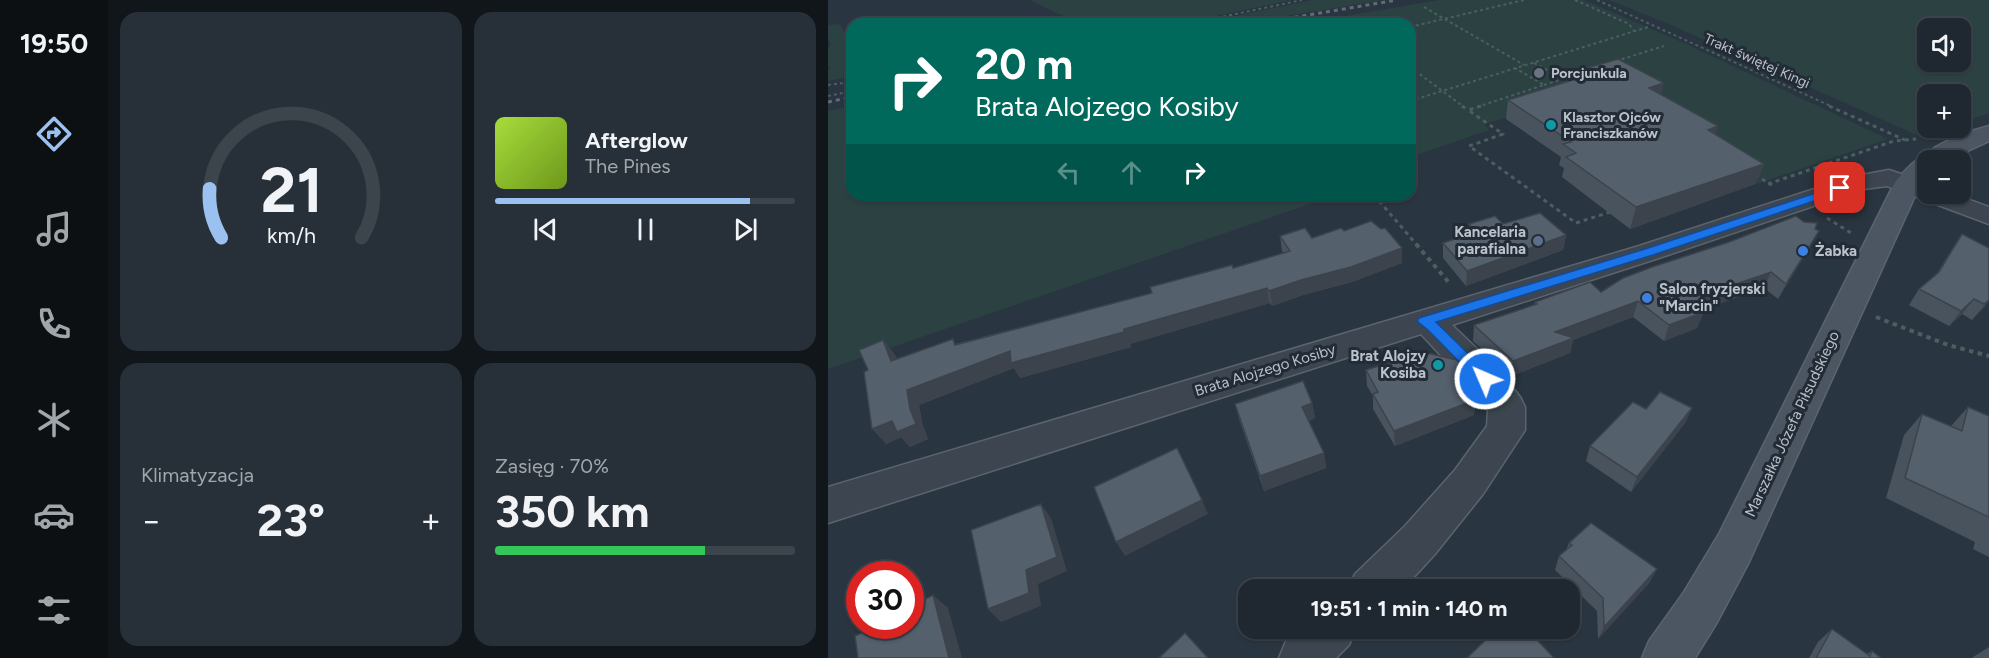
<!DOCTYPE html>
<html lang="pl">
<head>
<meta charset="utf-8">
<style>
  body { margin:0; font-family:Figtree,sans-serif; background:#273038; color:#f1f3f6; height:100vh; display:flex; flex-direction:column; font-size:22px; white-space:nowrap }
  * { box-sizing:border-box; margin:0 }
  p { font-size:20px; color:#a1a6ab }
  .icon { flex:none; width:33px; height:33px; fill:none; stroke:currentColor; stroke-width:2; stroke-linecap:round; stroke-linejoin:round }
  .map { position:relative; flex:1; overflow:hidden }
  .details { display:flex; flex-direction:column; gap:12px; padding:12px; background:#11161a; width:720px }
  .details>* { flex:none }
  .banner { position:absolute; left:18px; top:18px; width:570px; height:183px; border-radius:18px; box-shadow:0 2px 4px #0004,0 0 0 2px #3c444c; background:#00695c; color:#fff; overflow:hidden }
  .fabs { position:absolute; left:1089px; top:18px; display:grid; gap:12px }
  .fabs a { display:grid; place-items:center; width:54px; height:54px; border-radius:12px; background:#1f2830; box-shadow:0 2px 4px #0004,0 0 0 2px #3c444c; font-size:30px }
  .speed { position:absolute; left:18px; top:561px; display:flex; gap:12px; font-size:30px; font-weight:700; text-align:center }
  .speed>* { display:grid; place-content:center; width:78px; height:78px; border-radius:50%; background:#1f2830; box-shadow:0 2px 4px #0004,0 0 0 2px #3c444c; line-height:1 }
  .speed .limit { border:9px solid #d22; background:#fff; color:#111 }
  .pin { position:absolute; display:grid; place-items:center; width:51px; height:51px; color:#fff; margin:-26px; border-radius:12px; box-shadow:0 3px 9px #0006 }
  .me { position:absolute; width:66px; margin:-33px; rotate:315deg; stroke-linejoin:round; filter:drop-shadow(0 0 4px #0008) }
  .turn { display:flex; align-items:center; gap:21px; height:126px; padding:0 30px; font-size:27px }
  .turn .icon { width:78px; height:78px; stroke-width:2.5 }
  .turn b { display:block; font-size:42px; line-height:51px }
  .lanes { display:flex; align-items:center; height:57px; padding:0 30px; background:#0003; justify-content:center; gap:30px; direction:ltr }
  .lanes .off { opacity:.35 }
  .big { font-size:45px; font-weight:700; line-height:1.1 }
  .details .card { flex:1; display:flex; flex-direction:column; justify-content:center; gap:9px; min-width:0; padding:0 21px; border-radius:18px; background:#273038 }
  .details .dial { align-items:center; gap:0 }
  .dial svg { height:156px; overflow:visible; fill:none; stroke:#3c444c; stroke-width:7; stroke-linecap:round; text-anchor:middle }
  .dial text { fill:#f1f3f6; stroke:none }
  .song { display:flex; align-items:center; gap:18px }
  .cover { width:72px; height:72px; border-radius:9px; background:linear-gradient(135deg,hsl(80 70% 55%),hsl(80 70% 35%)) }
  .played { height:6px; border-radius:3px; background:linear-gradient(90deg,#9ac1ef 85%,#3c444c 85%) }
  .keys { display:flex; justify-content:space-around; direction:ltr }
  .heat { display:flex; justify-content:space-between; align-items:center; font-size:33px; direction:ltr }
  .charge { height:9px; border-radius:4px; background:linear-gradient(90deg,#34c759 70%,#3c444c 0) }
  .details .tiles { flex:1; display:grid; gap:12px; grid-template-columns:repeat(2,1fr) }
  .trip { position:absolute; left:410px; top:579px; width:342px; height:60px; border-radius:18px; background:#1f2830; box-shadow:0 2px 4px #0004,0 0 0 2px #3c444c; font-weight:700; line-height:60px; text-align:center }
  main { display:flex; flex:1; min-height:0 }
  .tab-bar { display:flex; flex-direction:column; width:108px; justify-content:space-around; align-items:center; background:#0c1013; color:#a1a6ab }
  .tab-bar .icon { width:42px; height:42px }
  .tab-bar .on { color:#9ac1ef }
  .tab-bar b { font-size:27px; color:#f1f3f6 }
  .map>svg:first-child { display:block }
  .green { fill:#2c4242; fill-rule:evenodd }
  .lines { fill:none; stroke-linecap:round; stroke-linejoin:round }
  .minor-casing { stroke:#5b646e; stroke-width:3 }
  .secondary-casing { stroke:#5b646e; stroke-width:3 }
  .path-far2 { stroke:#4b5f60; stroke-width:2; stroke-dasharray:3 3; stroke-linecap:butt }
  .path-far1 { stroke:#4b5f60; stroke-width:3; stroke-dasharray:4 4; stroke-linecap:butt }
  .path { stroke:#4b5f60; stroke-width:4; stroke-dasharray:4.5 4.5; stroke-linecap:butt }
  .minor { fill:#3d4650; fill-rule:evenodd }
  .secondary { fill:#4c5663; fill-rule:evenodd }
  .rail { stroke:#606b77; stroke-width:3; stroke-dasharray:4 4; stroke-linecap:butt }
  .wall { fill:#49535e }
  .shaded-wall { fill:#3c434c }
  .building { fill:#55606d; stroke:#3c434c; stroke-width:1.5 }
  .route { fill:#1a73e8; stroke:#114b97; stroke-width:1.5 }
  .worship-dot { fill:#6b7280; stroke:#222b36; stroke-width:2 }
  .culture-dot { fill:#0f9aa8; stroke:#222b36; stroke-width:2 }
  .service-dot { fill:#5c6f8a; stroke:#222b36; stroke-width:2 }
  .shop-dot { fill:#3f7fe0; stroke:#222b36; stroke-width:2 }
  .labels { text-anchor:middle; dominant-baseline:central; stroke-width:6; stroke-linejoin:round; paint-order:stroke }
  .far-street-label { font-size:14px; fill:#bac2ca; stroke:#222b36 }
  .far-poi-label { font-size:14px; font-weight:bold; fill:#bac2ca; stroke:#222b36; text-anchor:start }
  .poi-label { font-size:15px; font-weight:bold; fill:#bac2ca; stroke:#222b36; text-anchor:end }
  .street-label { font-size:15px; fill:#bac2ca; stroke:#222b36 }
</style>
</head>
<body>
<main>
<nav class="tab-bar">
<b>19:50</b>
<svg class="icon on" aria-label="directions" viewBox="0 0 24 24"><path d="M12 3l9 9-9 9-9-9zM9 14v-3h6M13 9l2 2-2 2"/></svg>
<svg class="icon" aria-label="music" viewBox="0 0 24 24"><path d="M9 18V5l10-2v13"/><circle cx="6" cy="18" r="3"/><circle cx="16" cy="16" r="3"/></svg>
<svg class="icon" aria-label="phone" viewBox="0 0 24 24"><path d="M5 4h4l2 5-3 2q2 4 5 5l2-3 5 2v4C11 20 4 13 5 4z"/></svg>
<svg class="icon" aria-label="climate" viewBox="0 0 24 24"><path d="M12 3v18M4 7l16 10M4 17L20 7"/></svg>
<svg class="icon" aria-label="car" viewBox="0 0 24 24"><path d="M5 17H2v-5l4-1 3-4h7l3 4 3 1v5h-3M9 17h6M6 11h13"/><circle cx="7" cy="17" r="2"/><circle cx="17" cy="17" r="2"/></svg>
<svg class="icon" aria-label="filters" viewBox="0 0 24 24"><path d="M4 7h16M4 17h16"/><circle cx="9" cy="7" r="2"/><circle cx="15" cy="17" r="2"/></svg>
</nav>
<section class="details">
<div class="tiles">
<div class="card dial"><svg viewBox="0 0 100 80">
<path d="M14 69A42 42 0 1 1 86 69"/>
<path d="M14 69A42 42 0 0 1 8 44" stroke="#9ac1ef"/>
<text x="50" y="56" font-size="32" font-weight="700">21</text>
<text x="50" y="72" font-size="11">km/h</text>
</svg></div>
<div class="card">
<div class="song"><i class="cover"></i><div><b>Afterglow</b><p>The Pines</p></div></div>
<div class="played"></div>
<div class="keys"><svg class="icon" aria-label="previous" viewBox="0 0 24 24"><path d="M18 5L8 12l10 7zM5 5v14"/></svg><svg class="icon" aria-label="pause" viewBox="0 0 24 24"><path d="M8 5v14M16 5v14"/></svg><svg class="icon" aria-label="next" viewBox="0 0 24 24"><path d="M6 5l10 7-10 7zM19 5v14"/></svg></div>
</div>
<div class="card"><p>Klimatyzacja</p>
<div class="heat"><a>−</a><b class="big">23°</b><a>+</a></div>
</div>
<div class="card"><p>Zasięg · 70%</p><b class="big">350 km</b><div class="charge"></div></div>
</div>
</section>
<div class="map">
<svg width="1161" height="658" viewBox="0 0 1161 658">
  <rect width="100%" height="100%" fill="#293540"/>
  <!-- green -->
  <g class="green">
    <polygon points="201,0 464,0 348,24 229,24 240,18"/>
    <polygon points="484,0 555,0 411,24 369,24"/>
    <polygon points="611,0 756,0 856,43 1060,139 929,184 876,151 681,117 656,124 661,130 582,157 582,24 471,24"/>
    <path d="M781,0H1161V113L1133,123L1132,94H1100V128H1117L1091,136L843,25ZM1100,28H1132V62H1100Z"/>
    <polygon points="12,24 24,47 24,76 0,81 0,70 3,68 0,67 0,50 3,43 0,38 0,25"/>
    <polygon points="24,106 24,195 508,195 0,369 0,111"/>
  </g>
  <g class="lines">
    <!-- minor casing -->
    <g class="minor-casing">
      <g id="minor">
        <polygon points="1061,170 1100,183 1100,194 1125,194 1161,207 1161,224 1059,186 1036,189 831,258 624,325 670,369 692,397 697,407 697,430 655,494 607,554 574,590 520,590 527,574 577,526 627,470 659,426 660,410 644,389 593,334 0,523 0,487 811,246 1023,177"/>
        <polygon points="470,628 528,628 521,645 508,658 451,658 458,641"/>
      </g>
    </g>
    <!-- secondary casing -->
    <g class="secondary-casing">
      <path id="secondary" d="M1161,126V141L1120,160H1100V177L1091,187L921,562L888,624L867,658H814L821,641L856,592L891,534L1066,184C1088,153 1125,135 1161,126Z"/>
    </g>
    <!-- path-far2 -->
    <g class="path-far2">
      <polyline points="747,0 801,24 807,32"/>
      <polyline points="769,0 1005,107"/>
      <polyline points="596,7 696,65"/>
      <polyline points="360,24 474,0"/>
      <polyline points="582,27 696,0"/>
      <polyline points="788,61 836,46"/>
      <polyline points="706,63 734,78"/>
      <polyline points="582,67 636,107"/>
      <polyline points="0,85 24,82"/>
      <polyline points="716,85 741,77"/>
      <polyline points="0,96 24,91"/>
      <polyline points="582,101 820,27"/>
      <polyline points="649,107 716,85 687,68"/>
    </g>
    <!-- path-far1 -->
    <g class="path-far1">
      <polyline points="634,106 640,110"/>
      <polyline points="653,106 640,110 675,134 641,146 748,223 785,211"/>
      <polyline points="1001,106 1077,140"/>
      <polyline points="927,175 944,185"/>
      <polyline points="940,184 1066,141 1088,139"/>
      <polyline points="546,195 589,245"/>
      <polyline points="999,218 1023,233"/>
    </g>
    <!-- path -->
    <g class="path">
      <polyline points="588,244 623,285"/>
      <polyline points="1048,317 1120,345 1161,356"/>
    </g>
    <!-- minor -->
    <use href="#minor" class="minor"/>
    <!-- secondary -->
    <use href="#secondary" class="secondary"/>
    <!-- rail -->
    <g class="rail">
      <polyline points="427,24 569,0"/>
      <polyline points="0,102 24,97"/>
    </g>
  </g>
  <!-- wall -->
  <g class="wall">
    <polygon points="739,74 833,95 887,134 936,164 927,184 802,229 734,177 736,168 731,165 733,157 678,119 680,100 737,82"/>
    <polygon points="641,224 675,224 738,235 735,250 638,286 615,258 615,243 640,235"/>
    <polygon points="516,231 574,263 524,282 475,295 444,306 442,303 302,344 303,347 192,378 186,368 91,405 94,423 100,439 82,447 73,437 58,444 40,370 55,340 67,355 69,359 324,293 456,253 454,251 452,236 484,238"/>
    <polygon points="1134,234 1161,248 1161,301 1144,320 1134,314 1121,326 1081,305 1091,289 1108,275 1124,249"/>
    <polygon points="982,247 950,299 936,288 876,309 875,311 876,312 869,328 836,341 805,317 745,340 742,353 683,376 645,341 646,325 706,305 707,302 773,292"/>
    <polygon points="562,355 642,391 647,400 646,415 567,446 545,409 545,396 539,386 538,370 563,362"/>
    <polygon points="484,403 487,418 481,421 496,453 498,468 436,491 411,419 407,404"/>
    <polygon points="1140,407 1161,416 1161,557 1145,549 1147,542 1058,498 1076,435 1094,414 1123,426"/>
    <polygon points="864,408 857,423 803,492 758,461 762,446 818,409"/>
    <polygon points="741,543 829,569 821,583 770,639 769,611 727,570 731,556 738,550"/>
    <polygon points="1004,629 1039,654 1044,651 1053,658 981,658 990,642"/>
    <polygon points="1161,647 1161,658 1145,658 1145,657"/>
  </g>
  <!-- shaded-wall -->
  <g class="shaded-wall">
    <polygon points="836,83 831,102 821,88"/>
    <polygon points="890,126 883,147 880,130"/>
    <polygon points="936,164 927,184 802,229 808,207"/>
    <polygon points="991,231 982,247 950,299 958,284"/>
    <polygon points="738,235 735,250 638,286 639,271"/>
    <polygon points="574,248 574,263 524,282 475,295 444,306 441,291 473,280"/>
    <polygon points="943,272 936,288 876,309 874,313 876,312 869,328 836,341 841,325 873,296"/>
    <polygon points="439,288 442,303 302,344 303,347 192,378 186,368 91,405 94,423 100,439 82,447 73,437 58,444 44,429 79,390 182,351 296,329"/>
    <polygon points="1146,299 1134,314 1121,326 1133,311"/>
    <polygon points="1161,300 1161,301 1155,309 1144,320"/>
    <polygon points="810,301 805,317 745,340 742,353 683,376 685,361 727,332"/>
    <polygon points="55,340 67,355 75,376 63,361"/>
    <polygon points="644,375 642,391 635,378"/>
    <polygon points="647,400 646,415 567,446 566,431"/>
    <polygon points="484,403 487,418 477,423 474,407"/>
    <polygon points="864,408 857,423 803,492 809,477"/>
    <polygon points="496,453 498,468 436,491 432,476"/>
    <polygon points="374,500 380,514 297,556 288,542"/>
    <polygon points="213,504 223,518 239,571 210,584 213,606 173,622 160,609 198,570"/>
    <polygon points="829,569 821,583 770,639 776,627"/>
    <polygon points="105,595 120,608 134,658 121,658"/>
  </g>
  <!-- building -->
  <g class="building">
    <polygon points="790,59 836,83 821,88 890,126 880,130 936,164 808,207 738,157 748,153 735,144 743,142 680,100 748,79 739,74"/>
    <polygon points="712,213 738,235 639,271 615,243 648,232 641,224 667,216 675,224"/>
    <polygon points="968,216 976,222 989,223 987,229 991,231 958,284 943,272 873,296 879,301 869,306 876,312 841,325 810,301 727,332 746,338 685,361 646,325 709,304 707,302 762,282 773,292 795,278 824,267 901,242"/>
    <polygon points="543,221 553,229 557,228 574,248 523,267 473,280 441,291 439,288 296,329 296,332 183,363 182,351 79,390 82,409 88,424 69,432 64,421 44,429 36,372 40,370 31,350 55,340 63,361 125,339 127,345 324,293 322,287 404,265 405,268 462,251 452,236 477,228 484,238 513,228 516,231"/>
    <polygon points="1134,234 1161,248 1161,300 1156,304 1146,299 1133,311 1091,289 1111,272"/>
    <polygon points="599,353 629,360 644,375 635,378 647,400 566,431 545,394 550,392 538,370 566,361 562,355"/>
    <polygon points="475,381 484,403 474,407 496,453 432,476 407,404"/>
    <polygon points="832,392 864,408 809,477 762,446 805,402 818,409"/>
    <polygon points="1140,407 1161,416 1161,517 1077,478 1094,414 1134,431"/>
    <polygon points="349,448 374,500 288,542 266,487"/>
    <polygon points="213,504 229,557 198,570 201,593 160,609 143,530"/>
    <polygon points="763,523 829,569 776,627 775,598 731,556 744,545 741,543"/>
    <polygon points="105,595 121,658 30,658 27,636 48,626 82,626 82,607"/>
    <polygon points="670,628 698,628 726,658 639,658"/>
    <polygon points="1004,629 1042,656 1044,651 1053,658 988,658"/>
    <polygon points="357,633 380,658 331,658"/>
  </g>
  <!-- route -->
  <polygon class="route" points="1012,185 1016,186 1016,191 825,255 608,322 662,375 664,379 662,383 652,383 601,331 589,321 591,318 817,249"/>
  <!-- markers -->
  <circle class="worship-dot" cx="711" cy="73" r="6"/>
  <g class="culture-dot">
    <circle cx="723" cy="125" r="6"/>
    <circle cx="610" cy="365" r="6"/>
  </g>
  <circle class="service-dot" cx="710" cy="241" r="6"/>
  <g class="shop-dot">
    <circle cx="975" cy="251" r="6"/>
    <circle cx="819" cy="298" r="6"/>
  </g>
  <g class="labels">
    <!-- far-street labels -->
    <g class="far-street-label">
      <text transform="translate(929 61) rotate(24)">Trakt świętej Kingi</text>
    </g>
    <!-- far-poi labels -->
    <g class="far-poi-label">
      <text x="723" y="73">Porcjunkula</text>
      <text x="735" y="117">Klasztor Ojców<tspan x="735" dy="16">Franciszkanów</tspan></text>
    </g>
    <!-- poi labels -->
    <g class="poi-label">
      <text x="698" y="232">Kancelaria<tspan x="698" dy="17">parafialna</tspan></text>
      <text x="987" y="251" text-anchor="start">Żabka</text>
      <text x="831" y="289" text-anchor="start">Salon fryzjerski<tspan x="831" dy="17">"Marcin"</tspan></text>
      <text x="598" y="356">Brat Alojzy<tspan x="598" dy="17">Kosiba</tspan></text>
    </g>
    <!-- street labels -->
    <g class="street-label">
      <text transform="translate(437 370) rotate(-17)">Brata Alojzego Kosiby</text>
      <text transform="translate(964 424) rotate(-65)">Marszałka Józefa Piłsudskiego</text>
    </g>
  </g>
</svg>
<div class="fabs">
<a><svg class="icon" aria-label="sound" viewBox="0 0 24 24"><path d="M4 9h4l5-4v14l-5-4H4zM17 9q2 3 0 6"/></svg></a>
<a>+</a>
<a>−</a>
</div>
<div class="speed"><div class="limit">30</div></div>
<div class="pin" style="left:1012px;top:188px;background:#d93025"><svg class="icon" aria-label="arrive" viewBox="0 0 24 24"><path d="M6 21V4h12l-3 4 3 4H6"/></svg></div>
<svg class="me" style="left:657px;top:379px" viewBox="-20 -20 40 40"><circle r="17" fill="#1a73e8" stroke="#fff" stroke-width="3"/><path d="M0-11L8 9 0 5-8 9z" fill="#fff"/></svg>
<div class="trip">19:51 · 1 min · 140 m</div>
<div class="banner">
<div class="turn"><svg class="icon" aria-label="right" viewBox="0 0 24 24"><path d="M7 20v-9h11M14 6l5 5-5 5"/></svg><div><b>20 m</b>Brata Alojzego Kosiby</div></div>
<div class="lanes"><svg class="icon off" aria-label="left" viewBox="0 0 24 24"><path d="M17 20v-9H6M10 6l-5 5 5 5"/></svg><svg class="icon off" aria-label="ahead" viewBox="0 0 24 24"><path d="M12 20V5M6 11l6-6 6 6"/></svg><svg class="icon" aria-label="right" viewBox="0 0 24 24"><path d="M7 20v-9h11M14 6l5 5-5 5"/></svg></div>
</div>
</div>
</main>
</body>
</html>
